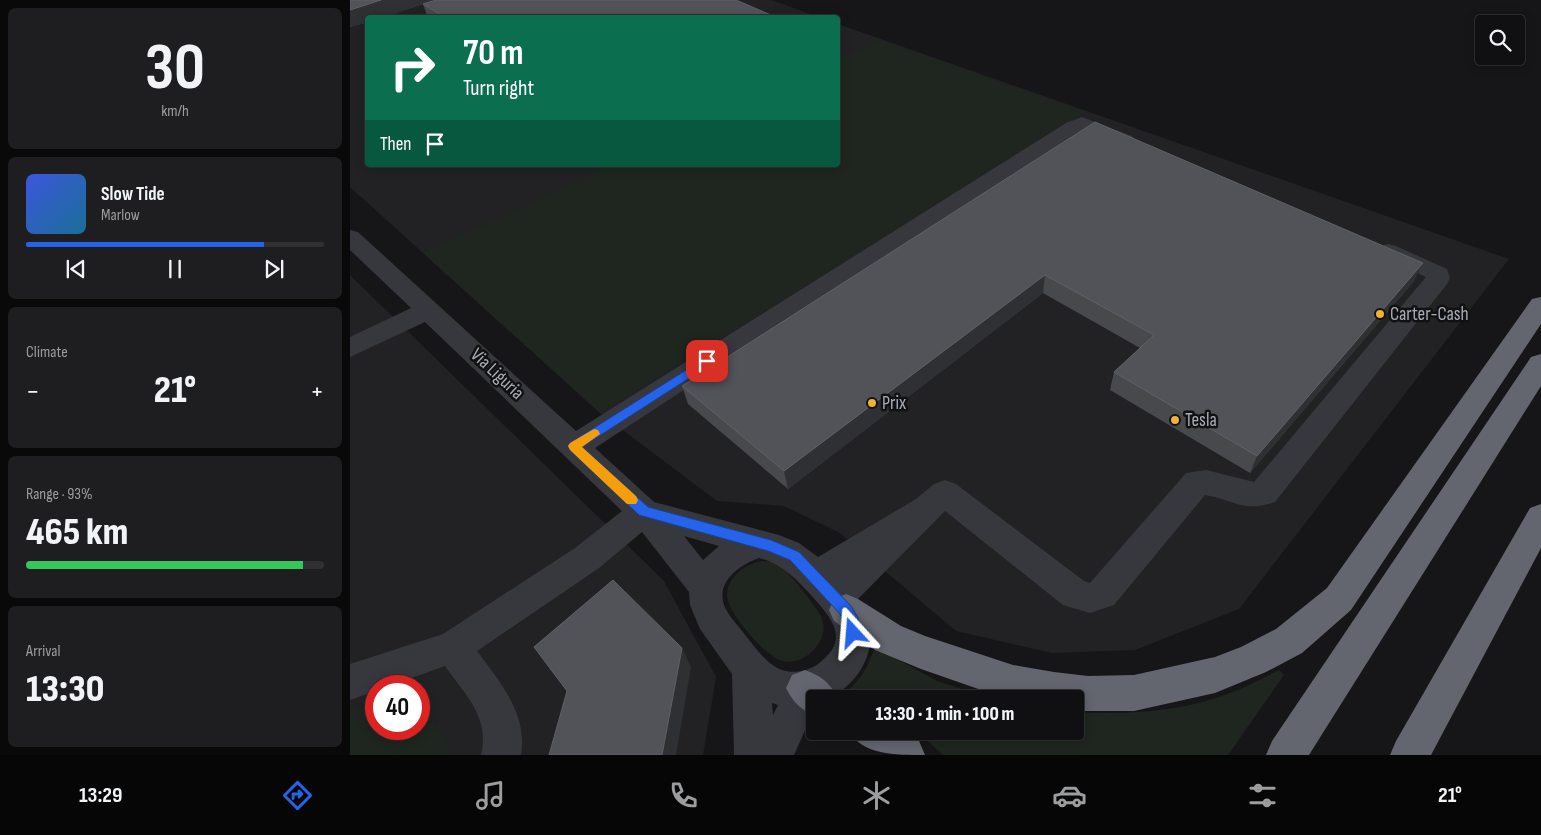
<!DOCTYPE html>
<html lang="en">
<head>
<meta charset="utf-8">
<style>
  body { margin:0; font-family:"Sofia Sans Condensed",sans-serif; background:#1e1e20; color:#f1f3f6; height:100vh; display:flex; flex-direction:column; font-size:19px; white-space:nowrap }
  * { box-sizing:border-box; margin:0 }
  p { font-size:16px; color:#9c9d9f }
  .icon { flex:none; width:28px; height:28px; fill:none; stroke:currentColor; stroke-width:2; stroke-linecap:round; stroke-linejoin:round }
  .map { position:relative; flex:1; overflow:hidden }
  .panel { display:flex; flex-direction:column; gap:8px; padding:8px; background:#09090a; width:350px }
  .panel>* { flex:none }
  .banner { position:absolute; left:15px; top:15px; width:475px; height:152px; border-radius:5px; box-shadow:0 2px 12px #0003,0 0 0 1px #303032; background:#0b6e4f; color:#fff; overflow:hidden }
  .tools { position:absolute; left:1125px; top:15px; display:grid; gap:10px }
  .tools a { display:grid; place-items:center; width:50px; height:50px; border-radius:5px; background:#101012; box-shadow:0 2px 12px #0003,0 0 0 1px #303032; font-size:25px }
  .speed { position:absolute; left:15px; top:675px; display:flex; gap:10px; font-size:25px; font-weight:700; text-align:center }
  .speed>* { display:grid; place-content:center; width:65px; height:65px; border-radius:50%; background:#101012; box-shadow:0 2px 12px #0003,0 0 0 1px #303032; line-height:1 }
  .speed .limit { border:8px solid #d22; background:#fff; color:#111 }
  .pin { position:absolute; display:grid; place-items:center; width:42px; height:42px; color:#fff; margin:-21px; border-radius:10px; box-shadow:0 2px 8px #0006 }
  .me { position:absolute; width:55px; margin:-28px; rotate:341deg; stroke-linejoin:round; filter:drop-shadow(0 0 4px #0008) }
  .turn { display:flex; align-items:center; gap:18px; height:105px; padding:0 15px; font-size:22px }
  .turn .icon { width:65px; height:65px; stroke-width:2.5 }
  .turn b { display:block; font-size:35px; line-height:42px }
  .then { display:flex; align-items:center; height:48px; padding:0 15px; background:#0003; gap:10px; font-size:19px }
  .big { font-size:38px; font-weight:800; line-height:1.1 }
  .panel .card { flex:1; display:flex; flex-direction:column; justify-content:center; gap:8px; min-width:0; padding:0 18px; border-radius:8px; background:#1e1e20 }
  .panel .dial { align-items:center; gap:0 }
  .dial b { font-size:65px; line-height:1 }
  .song { display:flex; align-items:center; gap:15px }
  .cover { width:60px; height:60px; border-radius:8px; background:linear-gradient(135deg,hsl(230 70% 55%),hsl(200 70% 35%)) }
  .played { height:5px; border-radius:2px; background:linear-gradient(90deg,#2563eb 80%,#303032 80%) }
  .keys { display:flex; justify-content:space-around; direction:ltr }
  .heat { display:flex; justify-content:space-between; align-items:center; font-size:28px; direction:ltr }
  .charge { height:8px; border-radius:4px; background:linear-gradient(90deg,#34c759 93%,#303032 0) }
  .trip { position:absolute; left:456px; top:690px; width:278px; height:50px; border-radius:5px; background:#101012; box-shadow:0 2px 12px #0003,0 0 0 1px #303032; font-weight:800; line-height:50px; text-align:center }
  .tab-bar { display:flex; height:80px; justify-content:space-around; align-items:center; background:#060607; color:#9c9d9f }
  .tab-bar .icon { width:35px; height:35px }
  .tab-bar .on { color:#2563eb }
  .tab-bar b { font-size:22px; color:#f1f3f6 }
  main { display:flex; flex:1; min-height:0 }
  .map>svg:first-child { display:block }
  .built { fill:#222225; fill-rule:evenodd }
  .green { fill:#1e261f }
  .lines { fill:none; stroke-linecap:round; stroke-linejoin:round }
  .minor { fill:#37383d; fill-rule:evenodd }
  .highway { fill:#63666e; fill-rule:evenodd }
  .wall { fill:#47494d }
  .shaded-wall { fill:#2f3033 }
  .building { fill:#525359; stroke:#5f6168 }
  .route { fill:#2563eb; stroke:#184099 }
  .slow { fill:#f59e0b }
  .poi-dot { fill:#f2b134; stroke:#111113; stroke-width:2 }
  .labels { text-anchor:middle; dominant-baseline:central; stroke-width:5; stroke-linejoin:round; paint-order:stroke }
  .poi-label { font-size:19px; fill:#a8adb8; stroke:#111113; text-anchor:start }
  .street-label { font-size:19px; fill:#a8adb8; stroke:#111113 }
</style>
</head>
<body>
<main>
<section class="panel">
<div class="card dial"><b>30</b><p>km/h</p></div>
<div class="card">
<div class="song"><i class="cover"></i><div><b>Slow Tide</b><p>Marlow</p></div></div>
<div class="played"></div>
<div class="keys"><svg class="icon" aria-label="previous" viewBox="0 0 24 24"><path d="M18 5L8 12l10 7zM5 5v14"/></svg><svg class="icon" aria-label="pause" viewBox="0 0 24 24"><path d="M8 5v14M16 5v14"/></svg><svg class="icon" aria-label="next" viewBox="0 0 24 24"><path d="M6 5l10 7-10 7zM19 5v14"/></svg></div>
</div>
<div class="card"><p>Climate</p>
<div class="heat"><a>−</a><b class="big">21°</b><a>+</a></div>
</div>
<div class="card"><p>Range · 93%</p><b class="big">465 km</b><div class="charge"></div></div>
<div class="card"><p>Arrival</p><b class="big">13:30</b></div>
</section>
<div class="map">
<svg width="1191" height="755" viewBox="0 0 1191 755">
  <rect width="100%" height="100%" fill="#161618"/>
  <!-- built -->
  <g class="built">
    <polygon points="0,0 421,0 469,17 18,18 18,165 488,165 488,24 1159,259 889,609 785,650 702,653 606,631 490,533 434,506 367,501 250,413 0,187"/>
    <path d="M0,275L314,581L366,677L353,755H0ZM26,686H69V729H26Z"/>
  </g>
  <!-- green -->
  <g class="green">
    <polygon points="530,40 737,112 250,413 73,253 262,165 488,165 488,60"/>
    <path d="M412,561C416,561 422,561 426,563C437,570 445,581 453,591C459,599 466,607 471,616C479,633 467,652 451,659C444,662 436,663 429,660C413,653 378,613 377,596C377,577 395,564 412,561Z"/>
    <path d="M527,648L587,681L643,699H494C498,689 505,684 511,676C517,668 520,659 524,650Z"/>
    <path d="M929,670L934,675L878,755H593L567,731H725V712C777,715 831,712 880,693C897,687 913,678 929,670Z"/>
    <polygon points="26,702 26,729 69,729 69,704 100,745 97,755 0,755 0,711"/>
  </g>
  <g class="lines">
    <!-- minor -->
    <path class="minor" d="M732,117L782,136L785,140L782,144L775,146L732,130L730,131L245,448L304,502L429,535L449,543L468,557L566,499L584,484L595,480L606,484L734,581L740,583L836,473L856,470L904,482L1076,277L1030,256L1026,251L1030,246L1038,244L1046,246L1097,269L1100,278L1097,284L925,502C892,513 885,500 855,495L764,605L740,613L713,605L595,511L508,599C515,610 521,623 521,635C521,665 496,699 465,699V708L444,755H384L382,674L350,629L340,605L339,592L292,532L249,568L127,651C150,682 178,714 171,755H131C140,717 116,696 95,666L39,686H26V691L0,700V664L93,634L225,548L272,511L75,322L0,357V337L61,308L0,250V230L8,232L226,431L716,123ZM334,536L369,546L353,560ZM409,558C431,563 446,579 461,595C481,618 502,639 468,664C459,671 443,674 432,670C417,665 405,647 396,636C389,626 378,616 374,605C366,581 390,565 409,558ZM422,703L428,705L423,715Z"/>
    <!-- highway -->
    <g class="highway">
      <polygon points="1191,297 1191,324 1001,610 952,653 916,672 865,693 784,711 725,711 725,699 657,699 571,669 525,650 484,621 479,610 484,599 496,594 508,599 551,626 575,636 663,665 704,672 738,676 784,675 865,657 891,647 926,629 977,588 1182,299"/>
      <polygon points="1191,354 1191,386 959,755 916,755 922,741 1181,357"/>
      <polygon points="1191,504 1191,548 1081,755 1040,755 1046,741 1180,508"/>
      <path d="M455,670C471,676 481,683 488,699H465V716C451,710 443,702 436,688L442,675Z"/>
      <path d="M499,731H553L569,741L575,755C544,755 513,755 499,731Z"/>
    </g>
  </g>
  <!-- wall -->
  <g class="wall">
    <polygon points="0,0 428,18 78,18 73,4 31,18 18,18 18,22 0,27"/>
    <polygon points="745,122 1064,281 900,473 760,390 764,372 790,348 693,293 438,489 338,404 332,386"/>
  </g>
  <!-- shaded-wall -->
  <g class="shaded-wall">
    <polygon points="31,0 86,0 31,18 18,18 18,22 0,27 0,10"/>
    <polygon points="1073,263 1064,281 900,473 907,456"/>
    <polygon points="695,275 693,293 438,489 434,471"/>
    <polygon points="332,648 341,667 326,755 312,755"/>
  </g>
  <!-- building -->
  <g class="building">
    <polygon points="0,0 31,0 0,10"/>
    <polygon points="86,0 386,0 428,18 96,18 73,4"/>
    <polygon points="745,122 1073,263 907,456 764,372 804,335 695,275 434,471 332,386"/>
    <polygon points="263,580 332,648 312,755 199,755 217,691 184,647"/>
  </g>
  <!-- route -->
  <polygon class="route" points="357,357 363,361 361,364 232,447 298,507 421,540 449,552 501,606 508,618 511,633 509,638 503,640 498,638 491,615 440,560 418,551 289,515 220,450 218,446 220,443"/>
  <!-- slow -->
  <polygon class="slow" points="244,429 248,430 250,434 232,447 286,496 288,500 286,504 277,504 220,450 218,446 220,443"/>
  <!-- markers -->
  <g class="poi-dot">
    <circle cx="1030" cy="314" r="5"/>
    <circle cx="522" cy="403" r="5"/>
    <circle cx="825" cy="420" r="5"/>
  </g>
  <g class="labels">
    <!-- poi labels -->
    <g class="poi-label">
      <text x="1040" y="314">Carter-Cash</text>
      <text x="532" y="403">Prix</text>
      <text x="835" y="420">Tesla</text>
    </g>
    <!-- street labels -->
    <g class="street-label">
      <text transform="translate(147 374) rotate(43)">Via Liguria</text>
    </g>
  </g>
</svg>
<div class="tools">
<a><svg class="icon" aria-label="search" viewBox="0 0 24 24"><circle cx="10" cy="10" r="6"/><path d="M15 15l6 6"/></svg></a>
</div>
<div class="speed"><div class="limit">40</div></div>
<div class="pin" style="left:357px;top:361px;background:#d93025"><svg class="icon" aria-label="arrive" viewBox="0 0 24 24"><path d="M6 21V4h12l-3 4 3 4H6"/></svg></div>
<svg class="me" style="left:503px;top:633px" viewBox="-20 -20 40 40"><path d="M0-17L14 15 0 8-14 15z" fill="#2563eb" stroke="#fff" stroke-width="4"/></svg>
<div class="trip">13:30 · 1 min · 100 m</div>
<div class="banner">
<div class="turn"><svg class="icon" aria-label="right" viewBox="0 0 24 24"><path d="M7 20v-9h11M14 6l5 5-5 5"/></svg><div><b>70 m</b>Turn right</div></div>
<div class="then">Then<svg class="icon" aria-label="arrive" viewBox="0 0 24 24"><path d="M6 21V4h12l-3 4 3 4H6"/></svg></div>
</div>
</div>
</main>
<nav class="tab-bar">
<b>13:29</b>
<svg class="icon on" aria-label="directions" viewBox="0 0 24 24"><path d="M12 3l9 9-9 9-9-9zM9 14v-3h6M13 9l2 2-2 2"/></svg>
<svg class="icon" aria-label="music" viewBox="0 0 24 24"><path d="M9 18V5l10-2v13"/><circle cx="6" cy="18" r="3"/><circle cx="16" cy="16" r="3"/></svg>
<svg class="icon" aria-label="phone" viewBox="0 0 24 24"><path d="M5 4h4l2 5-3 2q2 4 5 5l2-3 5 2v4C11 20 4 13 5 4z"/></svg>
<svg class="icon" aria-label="climate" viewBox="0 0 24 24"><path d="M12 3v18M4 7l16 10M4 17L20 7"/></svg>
<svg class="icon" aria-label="car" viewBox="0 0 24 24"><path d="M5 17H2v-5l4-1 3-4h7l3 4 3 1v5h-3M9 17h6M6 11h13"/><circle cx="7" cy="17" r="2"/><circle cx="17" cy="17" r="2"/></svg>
<svg class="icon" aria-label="filters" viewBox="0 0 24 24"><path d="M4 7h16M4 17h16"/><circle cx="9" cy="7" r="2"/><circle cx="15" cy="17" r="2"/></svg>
<b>21°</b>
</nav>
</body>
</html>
